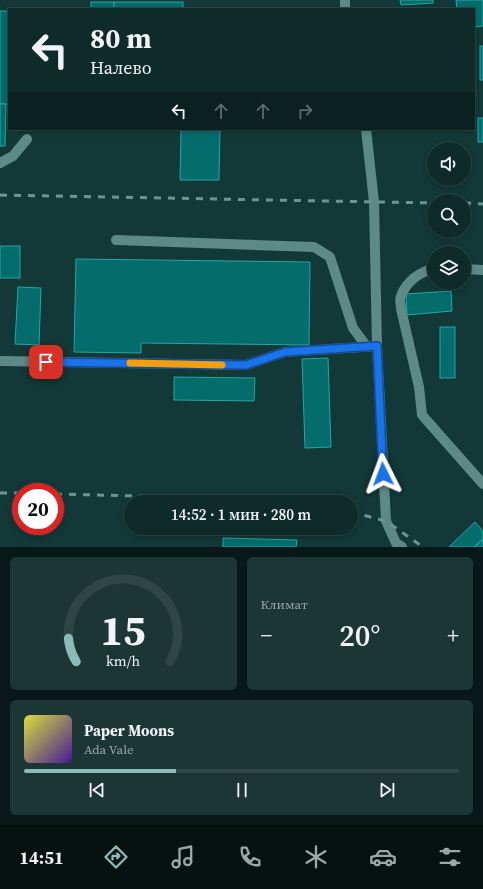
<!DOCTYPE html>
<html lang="ru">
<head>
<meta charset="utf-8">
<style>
  body { margin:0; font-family:"Source Serif 4",serif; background:#1c3635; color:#f1f3f6; height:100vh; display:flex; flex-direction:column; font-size:15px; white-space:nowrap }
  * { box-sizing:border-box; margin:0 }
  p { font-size:13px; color:#9ba7a8 }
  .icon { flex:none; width:22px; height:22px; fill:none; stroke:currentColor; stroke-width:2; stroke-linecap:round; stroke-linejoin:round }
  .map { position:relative; height:547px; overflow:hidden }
  .panel { display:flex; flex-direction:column; gap:10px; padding:10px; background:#081717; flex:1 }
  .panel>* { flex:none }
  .top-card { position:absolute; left:8px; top:8px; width:467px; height:122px; border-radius:0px; box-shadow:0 2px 6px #0003,0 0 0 1px #2e4646; background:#0e2a29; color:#f1f3f6; overflow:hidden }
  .controls { position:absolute; left:427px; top:142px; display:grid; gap:8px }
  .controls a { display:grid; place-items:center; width:44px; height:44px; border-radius:50%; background:#0e2a29; box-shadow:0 2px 6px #0003,0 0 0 1px #2e4646; font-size:20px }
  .speed { position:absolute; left:12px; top:483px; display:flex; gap:8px; font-size:20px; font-weight:700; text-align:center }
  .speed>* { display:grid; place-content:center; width:52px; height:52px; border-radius:50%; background:#0e2a29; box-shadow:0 2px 6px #0003,0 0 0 1px #2e4646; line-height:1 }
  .speed .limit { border:6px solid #d22; background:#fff; color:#111 }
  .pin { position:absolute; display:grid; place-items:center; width:34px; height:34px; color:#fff; margin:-17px; border-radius:8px; box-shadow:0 2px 6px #0006 }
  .me { position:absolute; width:44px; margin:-22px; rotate:357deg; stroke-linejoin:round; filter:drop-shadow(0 0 3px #0008) }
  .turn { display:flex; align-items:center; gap:14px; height:84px; padding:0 16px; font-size:18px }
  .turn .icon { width:52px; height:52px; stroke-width:2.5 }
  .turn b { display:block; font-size:28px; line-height:34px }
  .lanes { display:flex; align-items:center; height:38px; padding:0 16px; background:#0003; justify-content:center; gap:20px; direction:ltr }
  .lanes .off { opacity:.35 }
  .big { font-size:30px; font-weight:600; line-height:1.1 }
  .panel .tile { flex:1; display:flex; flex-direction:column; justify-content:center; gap:6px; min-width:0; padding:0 14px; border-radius:6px; background:#1c3635 }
  .panel .dial { align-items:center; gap:0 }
  .dial svg { height:104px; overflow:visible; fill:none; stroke:#2e4646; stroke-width:7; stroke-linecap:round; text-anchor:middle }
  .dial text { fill:#f1f3f6; stroke:none }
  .song { display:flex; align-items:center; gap:12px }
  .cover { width:48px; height:48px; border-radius:6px; background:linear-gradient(135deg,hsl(60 70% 55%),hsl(260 70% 35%)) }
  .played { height:4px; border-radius:2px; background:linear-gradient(90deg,#8bbbb9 35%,#2e4646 35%) }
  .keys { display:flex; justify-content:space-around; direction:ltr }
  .heat { display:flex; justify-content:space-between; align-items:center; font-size:22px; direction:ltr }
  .panel .tiles { flex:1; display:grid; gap:10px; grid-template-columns:1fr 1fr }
  .tile:last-child { grid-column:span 2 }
  .trip { position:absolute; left:124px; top:495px; width:234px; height:40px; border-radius:20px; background:#0e2a29; box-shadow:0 2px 6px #0003,0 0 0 1px #2e4646; font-weight:600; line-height:40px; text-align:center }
  .dock { display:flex; height:64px; justify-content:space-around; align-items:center; background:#061110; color:#9ba7a8 }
  .dock .icon { width:28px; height:28px }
  .dock .selected { color:#8bbbb9 }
  .dock b { font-size:18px; color:#f1f3f6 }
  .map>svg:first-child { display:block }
  .building { fill:#046c6b; stroke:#23a8a6 }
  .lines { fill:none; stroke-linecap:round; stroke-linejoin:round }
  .minor { stroke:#5d8987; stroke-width:10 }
  .rail { stroke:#699795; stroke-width:3; stroke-dasharray:7 7; stroke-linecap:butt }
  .route-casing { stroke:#114b97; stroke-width:10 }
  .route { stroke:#1a73e8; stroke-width:7 }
  .slow { stroke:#f59e0b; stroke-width:7 }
</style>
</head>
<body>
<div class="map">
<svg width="483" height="547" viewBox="0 0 483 547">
  <rect width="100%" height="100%" fill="#123837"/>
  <!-- building -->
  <g class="building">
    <polygon points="400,0 433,0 433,3 401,5"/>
    <polygon points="456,0 483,0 483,26 474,27 474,9 457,9"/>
    <rect x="91" y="2" width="23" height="7"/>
    <rect x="114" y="2" width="69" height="7"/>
    <rect x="0" y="11" width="9" height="93"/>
    <rect x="480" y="46" width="3" height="34"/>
    <polygon points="0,104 6,104 5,146 0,146"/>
    <rect x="478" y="118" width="5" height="24"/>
    <polygon points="181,129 220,129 219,180 180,180"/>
    <rect x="0" y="246" width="20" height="32"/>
    <polygon points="76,259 310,262 309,345 141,343 141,353 74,352"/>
    <polygon points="18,287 41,288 39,345 15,344"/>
    <polygon points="451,291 452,311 407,315 406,294"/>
    <rect x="440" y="327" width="15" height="51"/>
    <polygon points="328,358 331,447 305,448 302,359"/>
    <polygon points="174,377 255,378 254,401 174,400"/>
    <polygon points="475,522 483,531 483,539 474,547 449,547"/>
    <polygon points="223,538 297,540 296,547 223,547"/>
    <polygon points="483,539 483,547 475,547"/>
  </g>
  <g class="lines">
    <!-- minor -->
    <g class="minor">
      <polyline points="345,0 345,9"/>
      <polyline points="366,129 374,202 377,346 386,521 396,543 402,547"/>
      <polyline points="0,163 13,156 27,139"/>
      <polyline points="116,240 314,247 330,257 353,328 367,347"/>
      <path d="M434,269C420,271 406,282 401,296C399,299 401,305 401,309L419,387L422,415L483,484"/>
      <polyline points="464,269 483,270"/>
      <polyline points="0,361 246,365 285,352 377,346"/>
    </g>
    <!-- rail -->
    <g class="rail">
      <polyline points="0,195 434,203"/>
      <polyline points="464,203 483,204"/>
      <polyline points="0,493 21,493"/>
      <polyline points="55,494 302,500 311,502"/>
      <polyline points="351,512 386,521 423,547"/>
    </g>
  </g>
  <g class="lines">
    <!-- route casing -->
    <g class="route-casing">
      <polyline id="route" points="46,362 246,365 285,352 377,346 383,474"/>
    </g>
    <!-- route -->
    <use href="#route" class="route"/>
    <!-- slow -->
    <polyline class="slow" points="130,363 222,365"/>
  </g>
</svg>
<div class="controls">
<a><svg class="icon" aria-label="sound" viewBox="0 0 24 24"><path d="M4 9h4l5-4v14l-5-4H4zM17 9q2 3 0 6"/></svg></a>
<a><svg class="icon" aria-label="search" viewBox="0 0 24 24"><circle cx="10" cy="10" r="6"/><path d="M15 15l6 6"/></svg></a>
<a><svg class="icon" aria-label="layers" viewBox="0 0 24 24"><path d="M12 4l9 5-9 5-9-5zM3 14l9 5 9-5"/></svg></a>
</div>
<div class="speed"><div class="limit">20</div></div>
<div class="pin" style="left:46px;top:362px;background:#d93025"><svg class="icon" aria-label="arrive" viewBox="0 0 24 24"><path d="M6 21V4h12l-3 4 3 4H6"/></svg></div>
<svg class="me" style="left:383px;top:474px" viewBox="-20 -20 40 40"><path d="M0-17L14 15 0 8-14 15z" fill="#1a73e8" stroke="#fff" stroke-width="4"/></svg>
<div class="trip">14:52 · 1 мин · 280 m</div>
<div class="top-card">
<div class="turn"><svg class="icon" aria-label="left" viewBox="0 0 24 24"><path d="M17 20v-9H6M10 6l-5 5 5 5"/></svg><div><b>80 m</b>Налево</div></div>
<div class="lanes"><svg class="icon" aria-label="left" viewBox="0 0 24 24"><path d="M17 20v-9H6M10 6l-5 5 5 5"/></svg><svg class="icon off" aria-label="ahead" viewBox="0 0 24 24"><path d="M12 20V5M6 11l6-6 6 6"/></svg><svg class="icon off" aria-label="ahead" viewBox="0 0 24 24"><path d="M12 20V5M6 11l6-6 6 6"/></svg><svg class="icon off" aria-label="right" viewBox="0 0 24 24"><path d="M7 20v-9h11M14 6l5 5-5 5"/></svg></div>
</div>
</div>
<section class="panel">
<div class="tiles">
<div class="tile dial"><svg viewBox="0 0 100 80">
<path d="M14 69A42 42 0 1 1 86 69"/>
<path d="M14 69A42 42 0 0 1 8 51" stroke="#8bbbb9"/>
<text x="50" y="56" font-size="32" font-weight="700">15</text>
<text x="50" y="72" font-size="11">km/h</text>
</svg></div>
<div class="tile"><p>Климат</p>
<div class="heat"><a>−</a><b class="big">20°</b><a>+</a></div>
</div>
<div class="tile">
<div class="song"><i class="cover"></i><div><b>Paper Moons</b><p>Ada Vale</p></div></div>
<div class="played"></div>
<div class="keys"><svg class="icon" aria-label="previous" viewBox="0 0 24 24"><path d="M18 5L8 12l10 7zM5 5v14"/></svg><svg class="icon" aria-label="pause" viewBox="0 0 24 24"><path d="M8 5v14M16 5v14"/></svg><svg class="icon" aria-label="next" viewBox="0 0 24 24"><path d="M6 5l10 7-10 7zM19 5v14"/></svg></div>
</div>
</div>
</section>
<nav class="dock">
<b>14:51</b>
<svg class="icon selected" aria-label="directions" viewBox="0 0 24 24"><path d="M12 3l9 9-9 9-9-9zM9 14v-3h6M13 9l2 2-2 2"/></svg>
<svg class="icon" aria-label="music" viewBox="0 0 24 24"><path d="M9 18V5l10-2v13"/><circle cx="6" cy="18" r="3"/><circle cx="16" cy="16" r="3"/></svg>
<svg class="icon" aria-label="phone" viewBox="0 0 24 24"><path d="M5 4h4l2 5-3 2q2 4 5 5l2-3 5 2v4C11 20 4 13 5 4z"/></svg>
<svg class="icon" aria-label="climate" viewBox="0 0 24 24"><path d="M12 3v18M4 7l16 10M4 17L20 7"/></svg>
<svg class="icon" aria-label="car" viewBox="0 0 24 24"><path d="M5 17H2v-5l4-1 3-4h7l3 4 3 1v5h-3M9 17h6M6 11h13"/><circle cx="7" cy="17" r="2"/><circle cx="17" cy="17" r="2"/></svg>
<svg class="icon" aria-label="filters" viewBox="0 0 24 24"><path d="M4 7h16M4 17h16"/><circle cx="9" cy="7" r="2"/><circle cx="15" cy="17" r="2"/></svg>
</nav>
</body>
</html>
